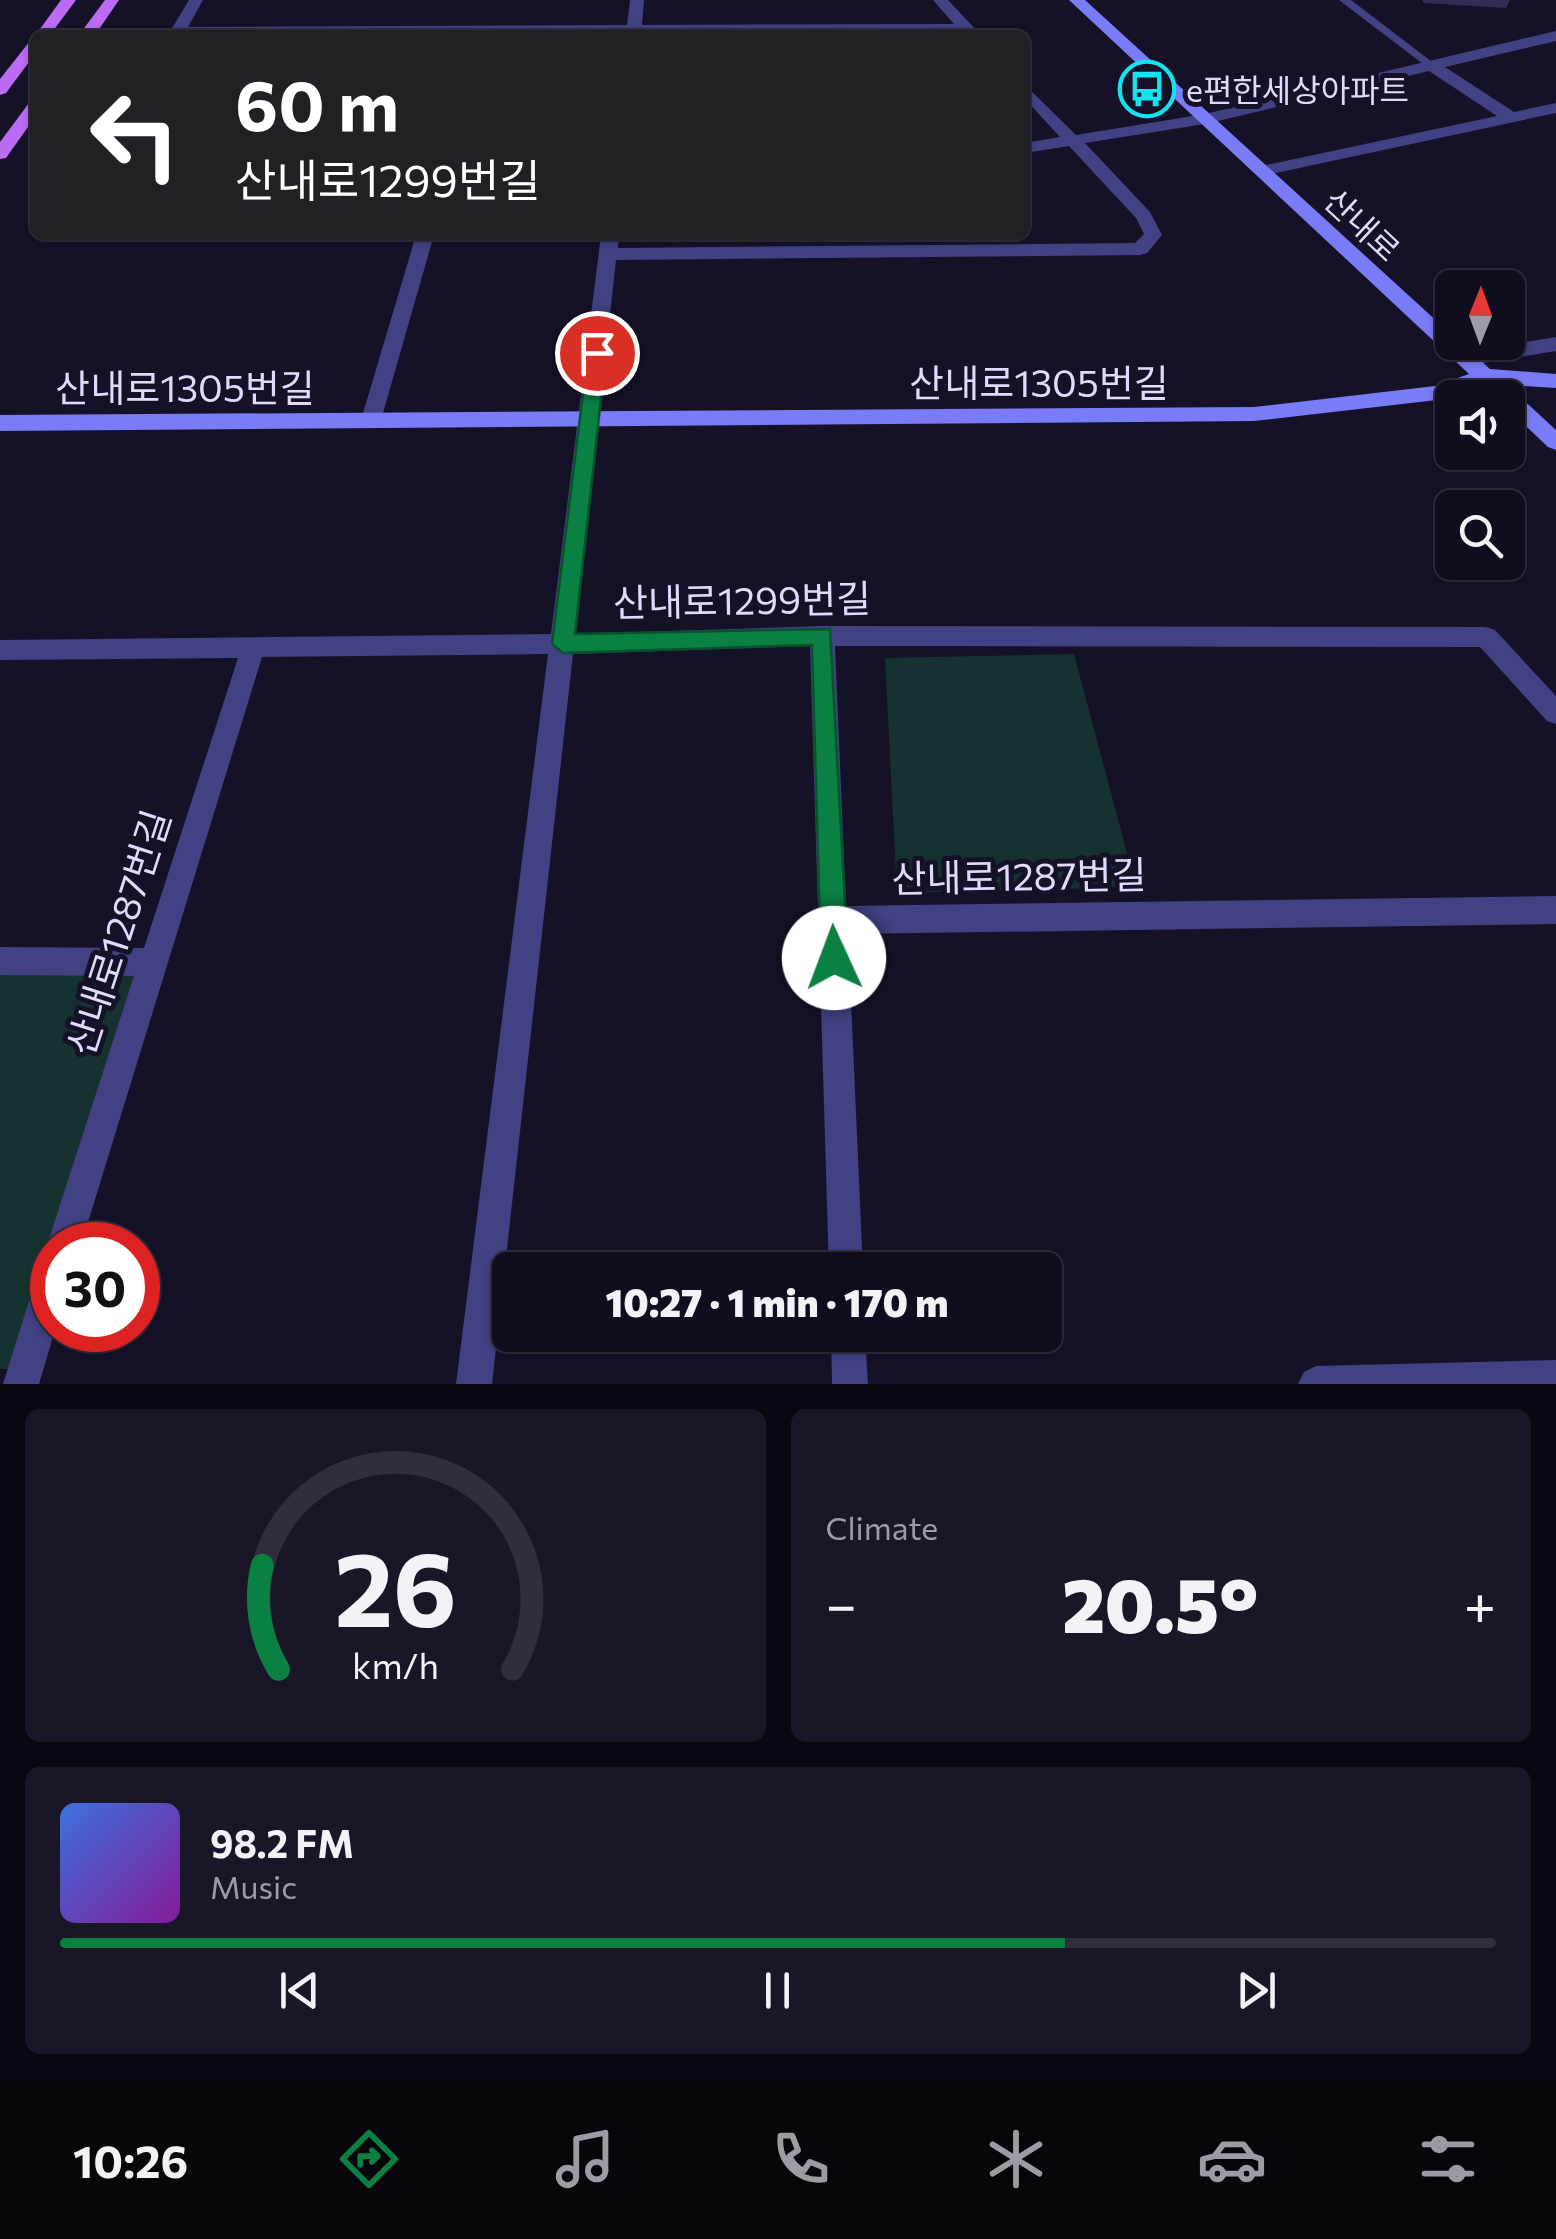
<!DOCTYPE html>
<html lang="en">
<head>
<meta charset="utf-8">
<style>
  body { margin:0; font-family:Commissioner,"Noto Sans KR",sans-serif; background:#191727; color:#f1f3f6; height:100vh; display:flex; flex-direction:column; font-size:38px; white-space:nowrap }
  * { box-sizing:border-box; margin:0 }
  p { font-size:32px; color:#9c9ca4 }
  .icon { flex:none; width:55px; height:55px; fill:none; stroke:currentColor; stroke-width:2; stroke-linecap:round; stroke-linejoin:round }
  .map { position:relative; height:1384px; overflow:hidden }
  .side { display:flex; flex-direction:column; gap:25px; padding:25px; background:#090810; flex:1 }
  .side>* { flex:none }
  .guide { position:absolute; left:30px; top:30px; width:1000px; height:210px; border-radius:15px; box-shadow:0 2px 8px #0004,0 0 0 2px #302e3c; background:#202124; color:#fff; overflow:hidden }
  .needle { width:65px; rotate:1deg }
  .controls { position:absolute; left:1435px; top:270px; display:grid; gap:20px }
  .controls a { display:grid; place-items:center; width:90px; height:90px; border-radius:15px; background:#100e1e; box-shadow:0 2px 8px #0004,0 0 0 2px #302e3c; font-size:50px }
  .speed { position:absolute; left:30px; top:1222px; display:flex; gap:20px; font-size:50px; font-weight:700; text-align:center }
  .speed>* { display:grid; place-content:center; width:130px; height:130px; border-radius:50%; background:#100e1e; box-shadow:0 2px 8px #0004,0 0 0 2px #302e3c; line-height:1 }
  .speed .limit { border:15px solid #d22; background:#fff; color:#111 }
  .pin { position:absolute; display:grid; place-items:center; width:85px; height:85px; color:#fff; margin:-42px; border:5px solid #fff; border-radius:50%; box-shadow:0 2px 10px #0007 }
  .me { position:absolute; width:110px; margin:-55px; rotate:358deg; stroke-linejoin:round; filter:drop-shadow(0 0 8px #0008) }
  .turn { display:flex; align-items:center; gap:35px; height:210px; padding:0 40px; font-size:45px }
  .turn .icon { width:130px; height:130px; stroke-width:2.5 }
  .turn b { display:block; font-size:70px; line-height:85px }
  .big { font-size:75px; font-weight:800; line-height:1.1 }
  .side .card { flex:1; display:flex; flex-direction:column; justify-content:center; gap:15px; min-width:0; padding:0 35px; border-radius:15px; background:#191727 }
  .side .dial { align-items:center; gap:0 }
  .dial svg { height:260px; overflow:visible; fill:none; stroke:#302e3c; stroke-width:7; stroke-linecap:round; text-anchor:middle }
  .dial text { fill:#f1f3f6; stroke:none }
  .song { display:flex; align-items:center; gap:30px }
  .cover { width:120px; height:120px; border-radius:15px; background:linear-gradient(135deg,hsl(220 70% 55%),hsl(290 70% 35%)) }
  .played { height:10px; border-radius:5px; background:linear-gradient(90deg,#0b8043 70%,#302e3c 70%) }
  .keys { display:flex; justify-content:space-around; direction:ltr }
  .heat { display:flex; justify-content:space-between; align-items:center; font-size:55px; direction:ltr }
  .side .tiles { flex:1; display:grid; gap:25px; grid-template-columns:1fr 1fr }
  .card:last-child { grid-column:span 2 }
  .trip { position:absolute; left:492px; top:1252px; width:570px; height:100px; border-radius:15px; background:#100e1e; box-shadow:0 2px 8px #0004,0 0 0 2px #302e3c; font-weight:800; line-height:100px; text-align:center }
  .tab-bar { display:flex; height:160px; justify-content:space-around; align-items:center; background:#06060c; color:#9c9ca4 }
  .tab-bar .icon { width:70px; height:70px }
  .tab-bar .on { color:#0b8043 }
  .tab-bar b { font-size:45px; color:#f1f3f6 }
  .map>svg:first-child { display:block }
  .green { fill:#163230 }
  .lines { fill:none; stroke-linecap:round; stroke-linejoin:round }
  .lane { fill:#414184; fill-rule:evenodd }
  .street { fill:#414184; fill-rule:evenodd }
  .secondary { fill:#7a7bf6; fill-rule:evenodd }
  .primary { fill:#bc6bf5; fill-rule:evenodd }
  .wall { fill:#332c55 }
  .route { fill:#0b8043; stroke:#07532c; stroke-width:2.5 }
  .labels { text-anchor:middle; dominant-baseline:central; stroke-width:10; stroke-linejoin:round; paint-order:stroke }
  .far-poi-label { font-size:32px; fill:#dedcfd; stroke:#151228; text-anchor:start }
  .far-street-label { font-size:32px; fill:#dedcfd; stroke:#151228 }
  .street-label { font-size:38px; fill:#dedcfd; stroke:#151228 }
</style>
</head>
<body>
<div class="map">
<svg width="1556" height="1384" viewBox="0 0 1556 1384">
  <rect width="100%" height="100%" fill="#151228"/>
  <!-- green -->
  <g class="green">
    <polygon points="1074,654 1136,887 897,893 885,658"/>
    <polygon points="0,970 137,971 11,1369 0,1369"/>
  </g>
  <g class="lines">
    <!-- lane -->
    <polygon class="lane" points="1339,0 1351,0 1436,65 1427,67"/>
    <!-- street -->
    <g class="street">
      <polygon points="189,0 203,0 188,27 627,25 630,0 644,0 642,25 954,24 933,0 948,0 979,33 168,35"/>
      <polygon points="1556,31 1556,41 1445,67 1514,112 1556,103 1556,113 1262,176 1253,171 1262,166 1497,116 1429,71 1205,124 1085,143 1150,212 1162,235 1147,253 1140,255 616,260 575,634 822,626 1486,627 1495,630 1556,696 1556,724 1547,721 1480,647 835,646 846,906 1556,896 1556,924 848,934 863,1270 829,1270 810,646 573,654 492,1384 456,1384 548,654 262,657 81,1245 52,1245 52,1257 47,1245 134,976 0,975 0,947 144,948 238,658 0,660 0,640 551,634 601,235 619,235 618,248 1135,243 1144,234 1136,218 1069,146 1025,153 1025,143 1060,137 1025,99 1025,85 1076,135 1205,114"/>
      <polygon points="416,235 434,235 381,420 371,428 361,420"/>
      <polygon points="1556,337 1556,351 1465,366 1455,359 1465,352"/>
      <polygon points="52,1265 55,1330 39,1384 3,1384 35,1282 40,1270"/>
      <polygon points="831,1335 865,1335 868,1384 832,1384"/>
      <polygon points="1556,1360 1556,1384 1298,1384 1304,1372 1316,1366"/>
    </g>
    <!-- secondary -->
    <polygon class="secondary" points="1069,0 1085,0 1452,335 1452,342 1460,342 1490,369 1556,374 1556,388 1507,385 1556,430 1556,450 1548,447 1508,409 1508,398 1495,398 1481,385 1437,400 1254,421 0,431 0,415 1254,407 1435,386 1469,374"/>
    <!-- primary -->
    <g class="primary">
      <polygon points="61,0 76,0 50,35 35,36"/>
      <polygon points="105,0 119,0 95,35 79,35"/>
      <polygon points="35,39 35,54 6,93 0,95 0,79 30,41"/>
      <polygon points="35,101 35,117 6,158 0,159 0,142 29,103"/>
    </g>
  </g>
  <!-- wall -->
  <polygon class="wall" points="1422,0 1510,0 1506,8 1424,3"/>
  <!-- route -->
  <polygon class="route" points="597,347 606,353 575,634 830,629 848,958 844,968 834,972 825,968 821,958 812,645 563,653 552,644 588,353"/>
  <!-- icons -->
  <defs>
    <g id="bus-ring" transform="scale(2.875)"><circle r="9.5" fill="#151228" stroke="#16e1ef" stroke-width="1.5"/><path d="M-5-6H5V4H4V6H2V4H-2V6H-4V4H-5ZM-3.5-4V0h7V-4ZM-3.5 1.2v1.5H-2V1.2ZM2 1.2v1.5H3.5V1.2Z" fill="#16e1ef"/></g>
  </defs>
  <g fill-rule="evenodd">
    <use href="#bus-ring" x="1147" y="89"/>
  </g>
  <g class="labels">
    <!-- far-poi labels -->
    <g class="far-poi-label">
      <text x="1186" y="89">e편한세상아파트</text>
    </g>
    <!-- far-street labels -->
    <g class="far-street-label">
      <text transform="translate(1363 224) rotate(43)">산내로</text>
    </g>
    <!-- street labels -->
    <g class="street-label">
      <text x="1039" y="381">산내로1305번길</text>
      <text x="185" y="386">산내로1305번길</text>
      <text transform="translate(742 599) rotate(-1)">산내로1299번길</text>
      <text transform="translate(1019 875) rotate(-1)">산내로1287번길</text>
      <text transform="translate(117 932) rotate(-72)">산내로1287번길</text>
    </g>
  </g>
</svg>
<div class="controls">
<a><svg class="needle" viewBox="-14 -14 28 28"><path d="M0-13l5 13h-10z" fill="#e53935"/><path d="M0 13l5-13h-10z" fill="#9c9ca4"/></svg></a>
<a><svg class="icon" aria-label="sound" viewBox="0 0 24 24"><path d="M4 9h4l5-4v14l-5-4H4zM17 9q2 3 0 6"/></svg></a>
<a><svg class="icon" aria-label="search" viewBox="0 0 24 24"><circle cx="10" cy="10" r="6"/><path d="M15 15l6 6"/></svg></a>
</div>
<div class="speed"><div class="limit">30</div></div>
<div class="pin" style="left:597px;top:353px;background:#d93025"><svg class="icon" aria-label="arrive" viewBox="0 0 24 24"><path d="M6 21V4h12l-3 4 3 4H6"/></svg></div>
<svg class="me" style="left:834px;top:958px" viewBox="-20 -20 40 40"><circle r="19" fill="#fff"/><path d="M0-13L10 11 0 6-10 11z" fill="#0b8043"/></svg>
<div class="trip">10:27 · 1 min · 170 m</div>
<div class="guide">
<div class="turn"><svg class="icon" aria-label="left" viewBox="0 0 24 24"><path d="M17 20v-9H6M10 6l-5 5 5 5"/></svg><div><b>60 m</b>산내로1299번길</div></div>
</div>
</div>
<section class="side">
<div class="tiles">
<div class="card dial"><svg viewBox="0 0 100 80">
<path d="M14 69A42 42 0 1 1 86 69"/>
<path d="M14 69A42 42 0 0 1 9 37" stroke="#0b8043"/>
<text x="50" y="56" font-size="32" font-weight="700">26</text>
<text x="50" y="72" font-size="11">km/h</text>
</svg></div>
<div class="card"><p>Climate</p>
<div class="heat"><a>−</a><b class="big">20.5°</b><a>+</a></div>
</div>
<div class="card">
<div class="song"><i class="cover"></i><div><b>98.2 FM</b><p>Music</p></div></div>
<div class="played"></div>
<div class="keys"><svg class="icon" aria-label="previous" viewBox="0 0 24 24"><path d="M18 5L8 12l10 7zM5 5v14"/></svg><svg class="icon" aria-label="pause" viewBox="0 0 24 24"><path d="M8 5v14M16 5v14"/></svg><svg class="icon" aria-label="next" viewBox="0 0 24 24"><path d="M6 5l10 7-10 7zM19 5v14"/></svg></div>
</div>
</div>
</section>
<nav class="tab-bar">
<b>10:26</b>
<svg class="icon on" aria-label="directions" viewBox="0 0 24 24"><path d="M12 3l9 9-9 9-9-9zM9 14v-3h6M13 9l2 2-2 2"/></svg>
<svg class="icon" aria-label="music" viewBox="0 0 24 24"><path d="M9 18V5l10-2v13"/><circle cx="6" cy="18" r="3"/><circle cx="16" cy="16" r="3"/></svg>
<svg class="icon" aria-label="phone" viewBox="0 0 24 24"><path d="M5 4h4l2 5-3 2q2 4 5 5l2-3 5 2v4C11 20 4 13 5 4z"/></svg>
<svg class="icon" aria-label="climate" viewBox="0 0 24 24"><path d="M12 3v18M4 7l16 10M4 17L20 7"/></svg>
<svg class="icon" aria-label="car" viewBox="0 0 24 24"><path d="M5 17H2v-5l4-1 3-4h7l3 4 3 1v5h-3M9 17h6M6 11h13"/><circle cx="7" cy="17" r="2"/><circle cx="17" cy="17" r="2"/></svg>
<svg class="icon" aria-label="filters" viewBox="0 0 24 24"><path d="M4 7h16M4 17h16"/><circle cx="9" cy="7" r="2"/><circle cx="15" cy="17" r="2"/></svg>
</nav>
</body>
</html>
